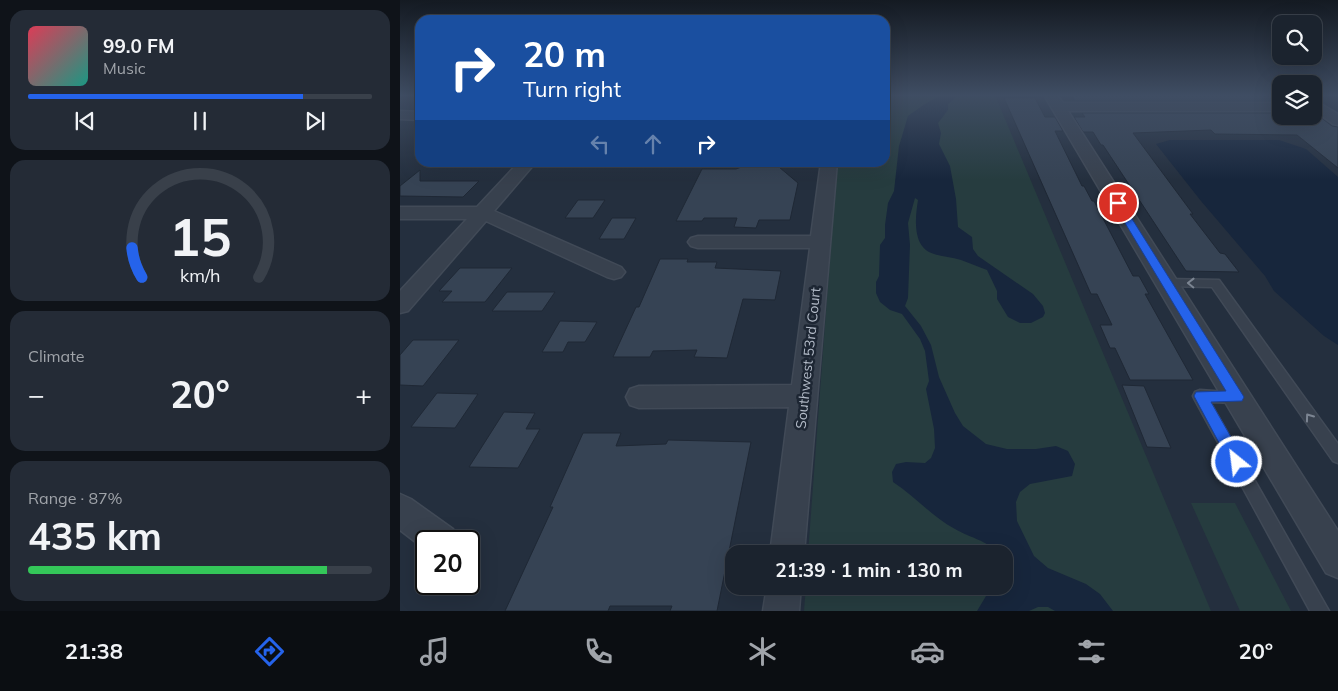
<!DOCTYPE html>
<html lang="en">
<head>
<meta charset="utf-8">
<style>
  body { margin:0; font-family:Mulish,sans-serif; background:#242b36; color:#f1f3f6; height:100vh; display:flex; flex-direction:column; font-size:19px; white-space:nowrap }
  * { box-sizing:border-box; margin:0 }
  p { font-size:16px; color:#a0a4aa }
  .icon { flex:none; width:28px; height:28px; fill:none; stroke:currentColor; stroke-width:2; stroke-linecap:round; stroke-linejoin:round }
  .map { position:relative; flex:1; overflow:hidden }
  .drawer { display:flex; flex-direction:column; gap:10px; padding:10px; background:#0f1319; width:400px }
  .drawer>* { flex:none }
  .hud { position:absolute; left:15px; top:15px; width:475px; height:152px; border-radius:15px; box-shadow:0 5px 20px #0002,0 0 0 1px #39404a; background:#1a4fa0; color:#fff; overflow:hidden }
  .buttons { position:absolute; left:872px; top:15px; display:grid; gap:10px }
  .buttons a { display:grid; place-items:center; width:50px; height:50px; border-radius:10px; background:#1b232e; box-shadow:0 5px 20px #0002,0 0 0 1px #39404a; font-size:25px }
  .speed { position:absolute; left:15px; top:530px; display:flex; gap:10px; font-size:25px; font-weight:700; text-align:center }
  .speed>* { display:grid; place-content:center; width:65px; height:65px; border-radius:50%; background:#1b232e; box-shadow:0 5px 20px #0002,0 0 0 1px #39404a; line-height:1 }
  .speed .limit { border:2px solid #111; border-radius:8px; background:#fff; color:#111 }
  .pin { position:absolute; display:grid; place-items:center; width:42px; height:42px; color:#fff; margin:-21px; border:2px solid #fff; border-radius:50%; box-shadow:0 1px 5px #0007 }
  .me { position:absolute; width:55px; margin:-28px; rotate:331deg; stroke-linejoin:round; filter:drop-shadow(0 0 4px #0008) }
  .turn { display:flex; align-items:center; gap:18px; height:105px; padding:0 25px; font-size:22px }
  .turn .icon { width:65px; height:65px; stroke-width:2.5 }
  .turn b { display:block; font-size:35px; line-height:42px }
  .lanes { display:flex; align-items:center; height:48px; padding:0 25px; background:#0003; justify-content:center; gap:25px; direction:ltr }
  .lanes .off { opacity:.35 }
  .big { font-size:38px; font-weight:700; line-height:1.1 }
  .drawer .card { flex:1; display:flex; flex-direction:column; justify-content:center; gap:8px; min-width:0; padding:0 18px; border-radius:15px; background:#242b36 }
  .drawer .dial { align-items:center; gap:0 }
  .dial svg { height:130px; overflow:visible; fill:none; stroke:#39404a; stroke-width:7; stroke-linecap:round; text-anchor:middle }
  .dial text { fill:#f1f3f6; stroke:none }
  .song { display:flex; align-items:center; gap:15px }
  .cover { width:60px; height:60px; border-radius:8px; background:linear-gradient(135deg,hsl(350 70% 55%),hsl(170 70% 35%)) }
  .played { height:5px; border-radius:2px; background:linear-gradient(90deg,#2563eb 80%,#39404a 80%) }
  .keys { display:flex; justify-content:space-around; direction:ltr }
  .heat { display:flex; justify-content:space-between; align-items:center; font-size:28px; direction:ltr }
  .charge { height:8px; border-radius:4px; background:linear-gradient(90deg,#34c759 87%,#39404a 0) }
  .trip { position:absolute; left:325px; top:545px; width:288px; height:50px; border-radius:15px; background:#1b232e; box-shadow:0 5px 20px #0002,0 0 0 1px #39404a; font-weight:700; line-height:50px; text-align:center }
  .tab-bar { display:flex; height:80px; justify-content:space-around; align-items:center; background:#0b0e12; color:#a0a4aa }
  .tab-bar .icon { width:35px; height:35px }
  .tab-bar .selected { color:#2563eb }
  .tab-bar b { font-size:22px; color:#f1f3f6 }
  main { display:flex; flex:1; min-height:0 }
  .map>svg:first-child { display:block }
  .green { fill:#263c3f }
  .water { fill:#17263c }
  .building { fill:#364354; stroke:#1f2835 }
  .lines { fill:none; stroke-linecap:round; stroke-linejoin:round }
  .lane-casing { stroke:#414a57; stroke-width:3 }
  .street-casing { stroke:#414a57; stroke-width:3 }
  .lane { fill:#38414e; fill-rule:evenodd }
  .street { fill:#38414e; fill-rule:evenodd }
  .oneway { stroke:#7c8592 }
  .route { fill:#2563eb; stroke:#184099 }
  .labels { text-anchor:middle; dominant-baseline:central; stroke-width:5; stroke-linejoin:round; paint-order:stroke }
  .street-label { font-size:14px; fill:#b4bcc9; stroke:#1d2633 }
</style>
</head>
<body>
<main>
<section class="drawer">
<div class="card">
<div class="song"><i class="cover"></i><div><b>99.0 FM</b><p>Music</p></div></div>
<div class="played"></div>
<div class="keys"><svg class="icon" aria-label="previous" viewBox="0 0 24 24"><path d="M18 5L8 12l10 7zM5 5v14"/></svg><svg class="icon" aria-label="pause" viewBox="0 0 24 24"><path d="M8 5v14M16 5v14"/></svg><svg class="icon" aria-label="next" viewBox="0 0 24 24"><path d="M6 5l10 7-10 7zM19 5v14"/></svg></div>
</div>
<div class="card dial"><svg viewBox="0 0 100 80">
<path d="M14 69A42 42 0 1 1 86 69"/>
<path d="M14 69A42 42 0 0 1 8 51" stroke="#2563eb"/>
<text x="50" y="56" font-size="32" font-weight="700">15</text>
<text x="50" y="72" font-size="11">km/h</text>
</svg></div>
<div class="card"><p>Climate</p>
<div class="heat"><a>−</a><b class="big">20°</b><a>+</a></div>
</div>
<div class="card"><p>Range · 87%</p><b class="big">435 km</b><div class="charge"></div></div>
</section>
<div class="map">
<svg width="938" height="611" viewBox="0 0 938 611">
  <rect width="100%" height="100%" fill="#242f3e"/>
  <!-- green -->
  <g class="green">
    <polygon points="485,95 595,95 811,611 404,611 406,586 604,586 604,554 408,554 437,163 485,162"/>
    <polygon points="791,503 835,503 891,611 840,611"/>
  </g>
  <!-- water -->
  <g class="water">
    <path d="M543,95H555L554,99L548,104V110L538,123L541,133L539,144L550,166L556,199L558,227L572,237L573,249L578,256L633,294L643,306L645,313L643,317L631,323H620L608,317L597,299V291L587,270C578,267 570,263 561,260C552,257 543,257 534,254C512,248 515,218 518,200L515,198L508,223L510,245L508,298L505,306L521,326L531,345L539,377L555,413L563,426L586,444L607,449H636L656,446L668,451L675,464L672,476L630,484L620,492L616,502L617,521L634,556L648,568L686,584L700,594L713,611H655L648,607H638L629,611H577L592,586H604V554H599C585,539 572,539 555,529C532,517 515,496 493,482L492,472L496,464L506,462L525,463L531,458L535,448L534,429L526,389L529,381L525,351L520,339L502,314L490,310L480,302L476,293V282L479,276L480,245L485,238V225L488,203L494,191L499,146L508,116C519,108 531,99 543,95Z"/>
    <polygon points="770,140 879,140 906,149 938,177 938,345 924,336 874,291 865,276 801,201 756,144"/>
  </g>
  <!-- building -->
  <g class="building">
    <polygon points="671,95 881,95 881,101 675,101"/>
    <polygon points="604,98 635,98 645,117 655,117 663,131 655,131 682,186 684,186 692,201 694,201 733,276 739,276 749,294 745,294 793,380 730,380 715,348 710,348 700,325 712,325 697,294 691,294"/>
    <polygon points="682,113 881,113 881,116 920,117 932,126 938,127 938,168 897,135 815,134 811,130 733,133 793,214 790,214 820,253 825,254 839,272 786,271 703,145 701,145 693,132 683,132 674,117 685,117"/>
    <polygon points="355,162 373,162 398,183 390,220 359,220 356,228 334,227 337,218 304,218 302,221 276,221 302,169 336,169"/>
    <polygon points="20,170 20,181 79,181 63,197 0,196 0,186"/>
    <polygon points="178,200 205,200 193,218 165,218"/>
    <polygon points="212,218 236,218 224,239 199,239"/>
    <polygon points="260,259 288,259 287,262 317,262 315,268 381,271 375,300 343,299 327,358 294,357 297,350 253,351 250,357 213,357 236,307 239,307"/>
    <polygon points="60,268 112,268 85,302 42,302 52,291 39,291"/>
    <polygon points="107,292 155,292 142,311 92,311"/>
    <polygon points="160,321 197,322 185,342 168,342 163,352 142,352"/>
    <polygon points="13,340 59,340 23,386 0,385 0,355"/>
    <polygon points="722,385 744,386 771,448 747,447"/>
    <polygon points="37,393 78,394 55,428 11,427"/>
    <polygon points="104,412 135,413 126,429 140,429 118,468 69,467"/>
    <polygon points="183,433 221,433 216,446 266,444 268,440 351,442 317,611 270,611 272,606 210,606 208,611 105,611 153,507 150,507"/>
  </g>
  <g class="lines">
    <!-- lane casing -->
    <g class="lane-casing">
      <g id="lane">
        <polygon points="766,279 819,280 938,444 938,463 933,461 812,287 762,286 761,283"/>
        <polygon points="800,390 842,393 844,397 842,401 837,403 810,402 929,611 910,611 795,400 793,396 795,392"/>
      </g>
    </g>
    <!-- street casing -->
    <g class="street-casing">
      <g id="street">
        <polygon points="644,95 657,95 663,103 881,103 881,111 668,111 938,531 938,578 926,573"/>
        <polygon points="914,100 938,114 938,125 933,124 914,110"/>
        <polygon points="0,111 20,112 20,120 0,119"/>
        <polygon points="119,162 136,162 94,211 221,267 225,272 221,277 214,279 207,277 86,221 8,311 0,313 0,291 67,219 0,219 0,207 77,207"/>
        <polygon points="421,162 437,162 404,554 370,554 389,407 239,408 230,405 226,397 230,389 239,386 392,385 410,248 298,248 291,246 288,242 291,238 298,236 411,236"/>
        <polygon points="0,494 11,499 53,529 57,541 26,541 26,550 0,530"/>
        <polygon points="367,586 401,586 399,611 363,611"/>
      </g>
    </g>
    <!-- lane -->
    <use href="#lane" class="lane"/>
    <!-- street -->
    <use href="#street" class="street"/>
  </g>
  <!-- one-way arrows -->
  <defs><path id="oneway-chevron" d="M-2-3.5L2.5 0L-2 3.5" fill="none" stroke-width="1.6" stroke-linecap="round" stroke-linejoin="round" transform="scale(1.25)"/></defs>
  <g class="oneway">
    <use href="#oneway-chevron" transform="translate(791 283) rotate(-179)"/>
    <use href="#oneway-chevron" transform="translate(909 417) rotate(-126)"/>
  </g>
  <!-- sky -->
  <linearGradient id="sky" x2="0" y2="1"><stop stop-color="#141a22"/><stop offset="0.53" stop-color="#3f4d63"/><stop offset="1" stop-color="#3f4d63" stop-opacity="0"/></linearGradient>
  <rect width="938" height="180" fill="url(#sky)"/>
  <!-- route -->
  <polygon class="route" points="718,200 722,203 844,397 842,401 811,402 843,458 845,462 843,467 837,469 832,467 794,396 796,392 826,391 713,203"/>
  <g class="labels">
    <!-- street labels -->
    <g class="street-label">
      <text transform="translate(408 358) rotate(-84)">Southwest 53rd Court</text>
    </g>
  </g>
</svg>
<div class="buttons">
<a><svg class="icon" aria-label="search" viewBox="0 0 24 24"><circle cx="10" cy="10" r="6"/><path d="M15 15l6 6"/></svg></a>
<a><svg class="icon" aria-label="layers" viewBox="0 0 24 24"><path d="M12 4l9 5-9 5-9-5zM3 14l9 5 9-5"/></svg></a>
</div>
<div class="speed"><div class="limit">20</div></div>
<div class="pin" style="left:718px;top:203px;background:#d93025"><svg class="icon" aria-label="arrive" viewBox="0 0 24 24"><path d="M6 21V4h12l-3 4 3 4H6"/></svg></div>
<svg class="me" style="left:837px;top:462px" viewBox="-20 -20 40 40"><circle r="17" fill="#2563eb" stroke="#fff" stroke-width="3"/><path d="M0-11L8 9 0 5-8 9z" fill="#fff"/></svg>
<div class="trip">21:39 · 1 min · 130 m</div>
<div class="hud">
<div class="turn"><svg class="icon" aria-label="right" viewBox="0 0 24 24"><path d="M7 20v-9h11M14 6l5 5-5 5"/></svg><div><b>20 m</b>Turn right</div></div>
<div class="lanes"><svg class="icon off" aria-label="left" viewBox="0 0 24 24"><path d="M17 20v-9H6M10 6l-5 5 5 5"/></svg><svg class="icon off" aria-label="ahead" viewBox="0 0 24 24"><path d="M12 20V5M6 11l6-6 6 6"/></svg><svg class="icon" aria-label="right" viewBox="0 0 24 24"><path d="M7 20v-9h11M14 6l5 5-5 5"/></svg></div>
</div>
</div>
</main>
<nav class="tab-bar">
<b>21:38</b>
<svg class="icon selected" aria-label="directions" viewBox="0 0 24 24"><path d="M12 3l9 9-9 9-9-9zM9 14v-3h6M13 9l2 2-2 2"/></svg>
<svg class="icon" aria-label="music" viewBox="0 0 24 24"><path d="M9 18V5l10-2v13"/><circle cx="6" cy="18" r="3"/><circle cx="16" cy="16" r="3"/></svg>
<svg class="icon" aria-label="phone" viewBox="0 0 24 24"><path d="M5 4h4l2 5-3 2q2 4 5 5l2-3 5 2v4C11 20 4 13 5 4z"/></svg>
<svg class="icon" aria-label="climate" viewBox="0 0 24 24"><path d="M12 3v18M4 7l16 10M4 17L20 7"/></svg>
<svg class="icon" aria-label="car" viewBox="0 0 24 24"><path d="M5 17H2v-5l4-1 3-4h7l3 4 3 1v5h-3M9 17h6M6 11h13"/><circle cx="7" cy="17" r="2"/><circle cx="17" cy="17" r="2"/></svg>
<svg class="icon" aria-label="filters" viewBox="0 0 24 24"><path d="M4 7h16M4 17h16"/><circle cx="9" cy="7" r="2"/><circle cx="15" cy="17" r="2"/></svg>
<b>20°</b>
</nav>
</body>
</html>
